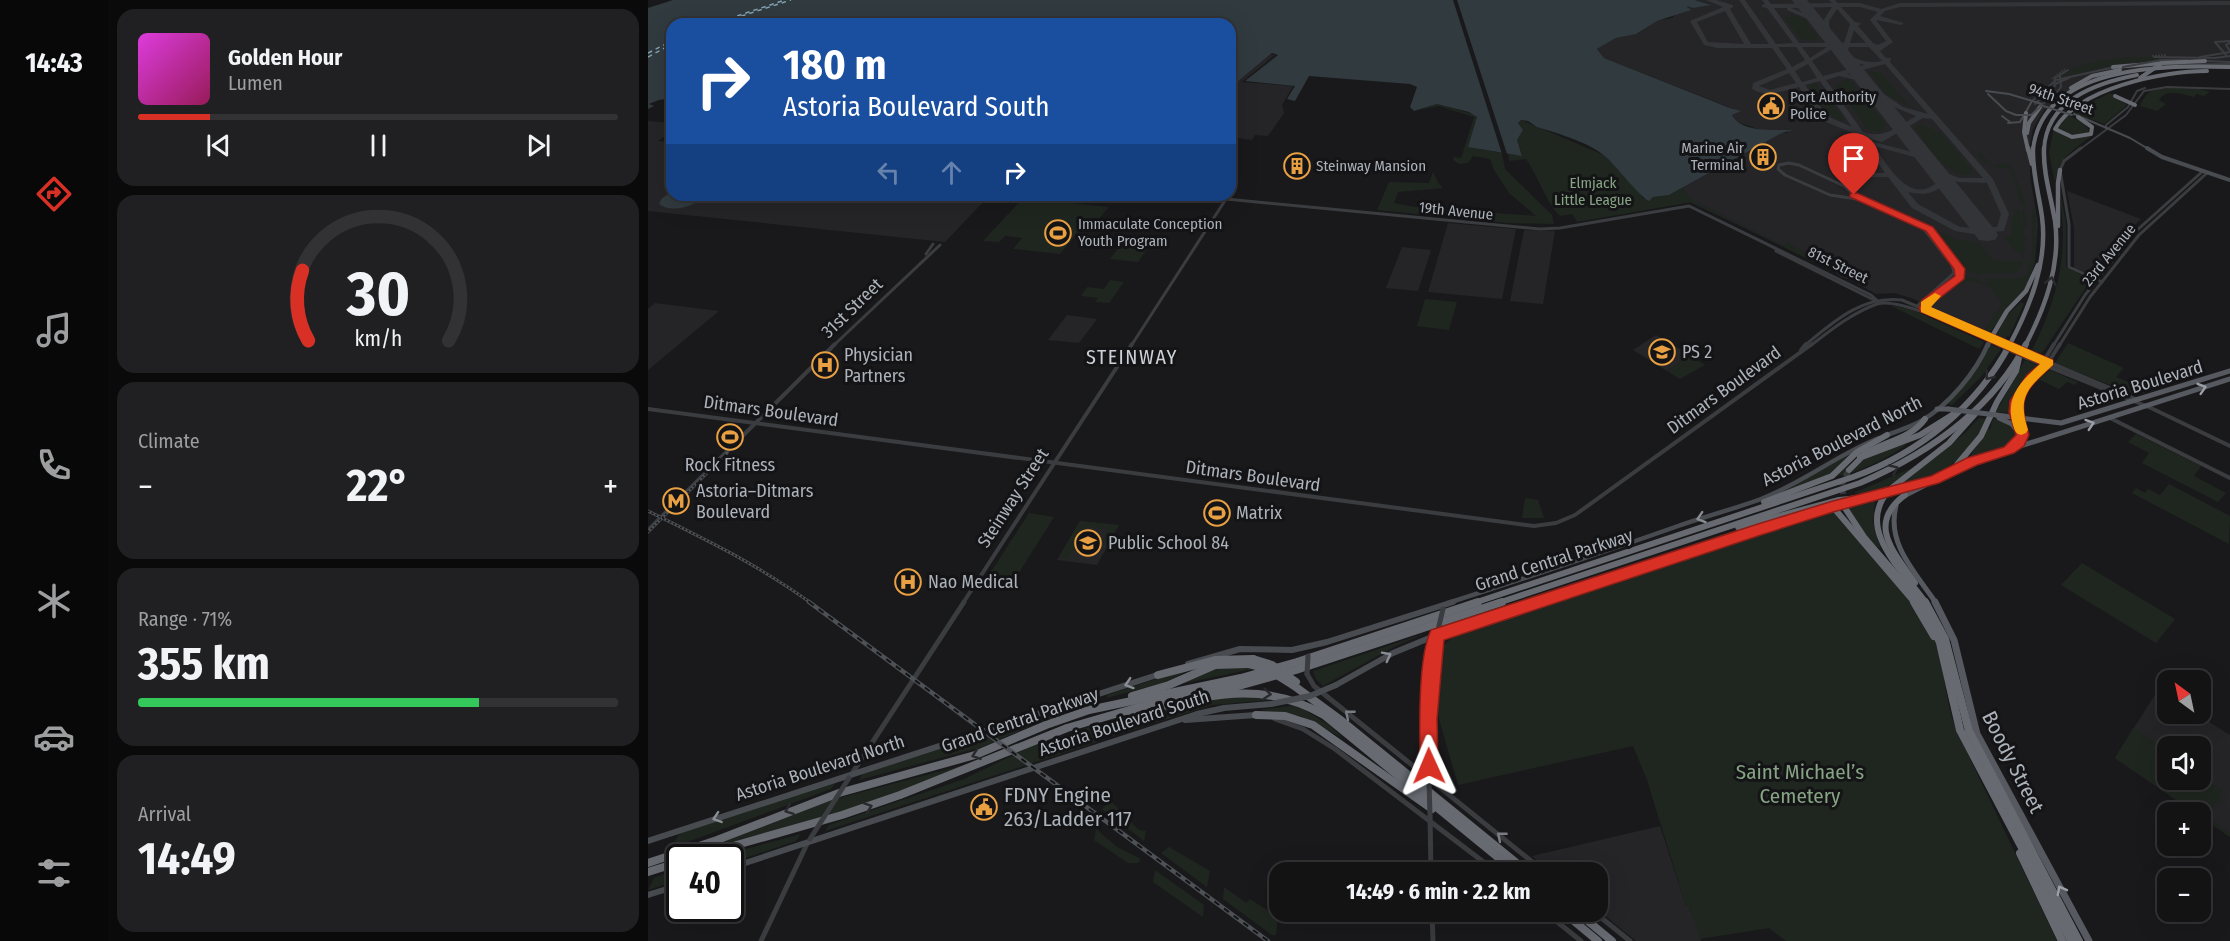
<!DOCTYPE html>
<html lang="en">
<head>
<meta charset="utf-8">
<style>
  body { margin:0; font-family:"Fira Sans Condensed",sans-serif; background:#202022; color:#f1f3f6; height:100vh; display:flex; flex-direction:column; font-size:22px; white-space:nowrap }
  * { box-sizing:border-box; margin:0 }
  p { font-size:20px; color:#9d9ea0 }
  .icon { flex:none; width:33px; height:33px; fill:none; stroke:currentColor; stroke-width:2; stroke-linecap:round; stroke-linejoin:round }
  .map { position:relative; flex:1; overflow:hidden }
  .details { display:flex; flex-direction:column; gap:9px; padding:9px; background:#0a0a0b; width:540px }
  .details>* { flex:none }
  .hud { position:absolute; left:18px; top:18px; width:570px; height:183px; border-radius:18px; box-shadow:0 6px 24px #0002,0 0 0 2px #323234; background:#1a4fa0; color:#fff; overflow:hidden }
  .needle { width:39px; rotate:327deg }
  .tools { position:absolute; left:1509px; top:670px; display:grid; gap:12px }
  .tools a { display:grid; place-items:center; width:54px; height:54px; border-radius:12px; background:#131314; box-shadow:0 6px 24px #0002,0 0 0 2px #323234; font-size:30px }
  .speed { position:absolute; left:18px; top:844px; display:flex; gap:12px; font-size:30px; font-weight:700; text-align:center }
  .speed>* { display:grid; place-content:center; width:78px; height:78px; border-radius:50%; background:#131314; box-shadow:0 6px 24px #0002,0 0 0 2px #323234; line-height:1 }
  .speed .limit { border:3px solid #111; border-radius:9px; background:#fff; color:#111 }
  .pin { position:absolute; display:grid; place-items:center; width:51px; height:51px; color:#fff; margin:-62px -26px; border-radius:50% 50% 50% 0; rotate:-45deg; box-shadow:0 0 6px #0007 }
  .pin .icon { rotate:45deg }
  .me { position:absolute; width:66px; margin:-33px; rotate:359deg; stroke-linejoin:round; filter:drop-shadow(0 0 4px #0008) }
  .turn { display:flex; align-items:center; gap:21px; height:126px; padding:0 18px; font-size:27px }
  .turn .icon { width:78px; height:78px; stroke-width:2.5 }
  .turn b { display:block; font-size:42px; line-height:51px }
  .lanes { display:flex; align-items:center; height:57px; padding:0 18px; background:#0003; justify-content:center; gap:30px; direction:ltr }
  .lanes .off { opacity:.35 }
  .big { font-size:45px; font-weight:700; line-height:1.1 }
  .details .card { flex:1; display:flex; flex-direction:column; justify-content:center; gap:9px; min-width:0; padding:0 21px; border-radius:18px; background:#202022 }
  .details .dial { align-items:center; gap:0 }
  .dial svg { height:156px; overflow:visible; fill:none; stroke:#323234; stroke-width:7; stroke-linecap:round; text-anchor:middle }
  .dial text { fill:#f1f3f6; stroke:none }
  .song { display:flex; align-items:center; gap:18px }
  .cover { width:72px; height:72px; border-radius:9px; background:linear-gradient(135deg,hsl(300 70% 55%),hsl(330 70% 35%)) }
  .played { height:6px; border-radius:3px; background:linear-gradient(90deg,#d93025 15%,#323234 15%) }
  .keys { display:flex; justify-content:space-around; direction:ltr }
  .heat { display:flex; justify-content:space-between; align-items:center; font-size:33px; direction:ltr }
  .charge { height:9px; border-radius:4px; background:linear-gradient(90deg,#34c759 71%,#323234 0) }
  .trip { position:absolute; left:621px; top:862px; width:339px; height:60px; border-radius:18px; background:#131314; box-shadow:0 6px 24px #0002,0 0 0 2px #323234; font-weight:700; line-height:60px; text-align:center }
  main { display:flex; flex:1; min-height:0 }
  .dock { display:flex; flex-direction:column; width:108px; justify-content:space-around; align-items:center; background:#080808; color:#9d9ea0 }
  .dock .icon { width:42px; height:42px }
  .dock .active { color:#d93025 }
  .dock b { font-size:27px; color:#f1f3f6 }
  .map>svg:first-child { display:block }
  .built { fill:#252528; fill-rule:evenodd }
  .green { fill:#1f261f }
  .water { fill:#303a3f }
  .pier { fill:#19191b }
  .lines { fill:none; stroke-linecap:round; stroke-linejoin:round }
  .ferry { stroke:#85a2b3; stroke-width:1.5; stroke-dasharray:4.5 4; stroke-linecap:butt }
  .taxiway { fill:#333438; fill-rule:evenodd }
  .runway { fill:#333438; fill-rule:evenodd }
  .tertiary-tunnel { stroke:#36383b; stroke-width:2; stroke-dasharray:2 1; stroke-linecap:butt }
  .motorway-tunnel { stroke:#36383b; stroke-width:6; stroke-dasharray:6 3; stroke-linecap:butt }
  .tertiary-far3 { stroke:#3a3c40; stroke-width:2 }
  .tertiary-far2 { stroke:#3a3c40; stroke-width:3 }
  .tertiary-far1 { stroke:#3a3c40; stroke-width:4 }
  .tertiary { stroke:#3a3c40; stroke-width:5 }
  .secondary-far3 { stroke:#484b50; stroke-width:2 }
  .secondary-far2 { stroke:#484b50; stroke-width:4 }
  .secondary-far1 { stroke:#484b50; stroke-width:4.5 }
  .secondary { stroke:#484b50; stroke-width:6 }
  .primary-far1 { stroke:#56595f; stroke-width:5 }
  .primary { stroke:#56595f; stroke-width:7 }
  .motorway-far3 { stroke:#676a71; stroke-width:4 }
  .motorway-far2 { stroke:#676a71; stroke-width:4.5 }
  .motorway-far1 { stroke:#676a71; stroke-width:6 }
  .motorway { stroke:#676a71; stroke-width:8 }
  .rail-far1-casing { stroke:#4d5055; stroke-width:3 }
  .rail-casing { stroke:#4d5055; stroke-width:4.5 }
  .rail-far1 { stroke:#141416; stroke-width:1.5; stroke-dasharray:2; stroke-linecap:butt }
  .rail { stroke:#141416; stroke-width:2; stroke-dasharray:6; stroke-linecap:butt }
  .tertiary-bridge-far3 { stroke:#3a3c40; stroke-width:2 }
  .tertiary-bridge-far2 { stroke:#3a3c40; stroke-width:3 }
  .tertiary-bridge-far1 { stroke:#3a3c40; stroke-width:4 }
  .tertiary-bridge { stroke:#3a3c40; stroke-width:5 }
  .secondary-bridge-far1 { stroke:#484b50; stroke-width:2 }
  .secondary-bridge { stroke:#484b50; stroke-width:6 }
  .primary-bridge { stroke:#56595f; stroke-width:5 }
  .motorway-bridge-far1 { stroke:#676a71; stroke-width:4 }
  .motorway-bridge { stroke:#676a71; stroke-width:8 }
  .oneway { stroke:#292a2d }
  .oneway2 { stroke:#9ba0a8 }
  .oneway3 { stroke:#898e95 }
  .oneway4 { stroke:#797d83 }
  .route { fill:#d93025; stroke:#8d1f18; stroke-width:1.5 }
  .slow { fill:#f59e0b }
  .labels { text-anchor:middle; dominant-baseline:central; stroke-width:6; stroke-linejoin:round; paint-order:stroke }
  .far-poi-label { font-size:15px; fill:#acb2ba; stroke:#141416; text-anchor:start }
  .far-street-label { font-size:15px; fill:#acb2ba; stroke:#141416 }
  .far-park-label { font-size:15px; fill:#86a484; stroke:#141416 }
  .street-label { font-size:18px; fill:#acb2ba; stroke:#141416 }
  .poi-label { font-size:18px; fill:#acb2ba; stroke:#141416; text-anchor:start }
  .neighbourhood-label { font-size:20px; letter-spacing:1.5px; fill:#cdd0d6; stroke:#141416 }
  .near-street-label { font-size:21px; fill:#acb2ba; stroke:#141416 }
  .near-park-label { font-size:21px; fill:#86a484; stroke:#141416 }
  .near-poi-label { font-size:21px; fill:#acb2ba; stroke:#141416; text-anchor:start }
</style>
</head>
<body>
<main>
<nav class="dock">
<b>14:43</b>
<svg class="icon active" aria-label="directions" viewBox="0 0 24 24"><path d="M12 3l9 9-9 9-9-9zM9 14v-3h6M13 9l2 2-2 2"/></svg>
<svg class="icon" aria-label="music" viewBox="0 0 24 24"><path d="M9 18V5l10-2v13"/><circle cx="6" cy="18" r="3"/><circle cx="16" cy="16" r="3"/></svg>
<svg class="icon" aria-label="phone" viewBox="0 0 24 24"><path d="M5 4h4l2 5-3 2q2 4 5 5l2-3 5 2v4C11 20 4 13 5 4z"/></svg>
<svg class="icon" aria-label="climate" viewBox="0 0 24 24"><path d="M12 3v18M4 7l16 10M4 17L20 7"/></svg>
<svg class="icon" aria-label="car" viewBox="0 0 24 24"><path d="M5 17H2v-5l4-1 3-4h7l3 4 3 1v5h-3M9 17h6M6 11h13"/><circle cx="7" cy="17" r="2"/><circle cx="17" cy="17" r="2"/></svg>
<svg class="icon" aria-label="filters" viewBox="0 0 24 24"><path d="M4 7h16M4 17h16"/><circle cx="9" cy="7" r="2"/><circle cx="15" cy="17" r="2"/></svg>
</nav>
<section class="details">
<div class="card">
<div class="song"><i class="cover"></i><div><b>Golden Hour</b><p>Lumen</p></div></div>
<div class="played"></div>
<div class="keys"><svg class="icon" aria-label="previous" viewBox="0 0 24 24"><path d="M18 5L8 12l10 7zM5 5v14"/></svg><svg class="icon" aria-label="pause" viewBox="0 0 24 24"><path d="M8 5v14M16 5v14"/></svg><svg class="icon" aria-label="next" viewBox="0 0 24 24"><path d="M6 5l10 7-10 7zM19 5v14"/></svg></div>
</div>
<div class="card dial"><svg viewBox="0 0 100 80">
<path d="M14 69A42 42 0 1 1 86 69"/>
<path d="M14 69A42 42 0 0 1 11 33" stroke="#d93025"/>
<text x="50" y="56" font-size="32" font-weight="700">30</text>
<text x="50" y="72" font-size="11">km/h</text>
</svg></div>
<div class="card"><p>Climate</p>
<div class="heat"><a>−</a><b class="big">22°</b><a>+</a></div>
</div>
<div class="card"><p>Range · 71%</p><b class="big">355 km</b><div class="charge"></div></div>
<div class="card"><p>Arrival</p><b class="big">14:49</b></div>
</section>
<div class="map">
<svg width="1582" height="941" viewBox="0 0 1582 941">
  <rect width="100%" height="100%" fill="#19191b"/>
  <!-- built -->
  <g class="built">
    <polygon points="1047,0 1582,0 1582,66 1492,69 1432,85 1397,109 1385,129 1382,145 1382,176 1390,224 1387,262 1378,288 1354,314 1341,333 1263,298 1246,293 1228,294 1203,280 1193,277 1183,269 1044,203 1027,192 1134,133 1139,133 1142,129 1116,131 1089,122 1084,115 1091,111 956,58 949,49 968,38 990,33 1008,21 1024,18 1037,6 1045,8 1061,4"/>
    <polygon points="622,55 627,55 594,82 645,86 634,105 636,113 620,136 607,135 604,140 582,137 582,88"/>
    <polygon points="0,121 24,123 24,131 10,141 24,142 24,195 342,195 297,242 0,211"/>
    <polygon points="1419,191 1493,219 1481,230 1445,276 1426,268 1426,228"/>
    <polygon points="800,223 868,229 854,299 780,292"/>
    <polygon points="876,230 907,231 895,304 862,301"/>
    <polygon points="754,247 783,250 770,291 738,288"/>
    <polygon points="7,303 71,311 0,370 0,309"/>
    <polygon points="419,315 449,319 431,343 400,340"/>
    <polygon points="1008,335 1042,355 1019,371 985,350"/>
    <polygon points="432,521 471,525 449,565 409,560"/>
    <path d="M1510,690L1519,696L1520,714H1548L1582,735V837L1553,817L1552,813H1547L1467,758ZM1520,747H1552V780H1520Z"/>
    <polygon points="1012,826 1038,906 1041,906 1053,941 988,941 950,910 950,873 904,873 884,856"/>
  </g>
  <!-- green -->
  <g class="green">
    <polygon points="1141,13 1157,20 1172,40 1153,40 1136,17 1144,17"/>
    <path d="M1512,57L1526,63H1493L1486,61L1413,77C1433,57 1485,57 1512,57Z"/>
    <polygon points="1219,71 1233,73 1262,107 1239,94"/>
    <polygon points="1201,79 1235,120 1238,125 1233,132 1219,129 1187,85"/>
    <polygon points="1168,83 1194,116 1196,122 1179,113 1160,85"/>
    <path d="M1525,88L1552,89L1562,92L1556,96L1549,94L1545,97C1533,94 1519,88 1511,100L1518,104L1509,111L1492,106C1500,88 1506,89 1525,88Z"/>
    <polygon points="1462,93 1479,105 1456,124 1423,112"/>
    <polygon points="789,104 828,115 831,149 854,153 857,169 904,215 906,224 860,223 729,210 741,182 781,183 785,172 791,184 795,188 750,192 746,203 767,207 888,216 861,193 846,170 842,159 825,156 820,163 811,164 805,160 806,157 813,158 826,117 791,106 772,110"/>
    <polygon points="1419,115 1436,123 1442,132 1425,136 1410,129"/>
    <path d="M873,120L956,155L980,178L995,198L1021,195L1035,188L1042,198L1134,245L1140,243L1157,252L1155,254L1174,263L1172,265L1044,202L929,222L924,214L912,216C900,205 889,175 878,159L861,161L860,154L874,155L869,140L875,130L870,123Z"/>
    <path d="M1271,124L1293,133L1324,169V174C1297,179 1281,146 1266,128Z"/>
    <path d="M1406,128L1421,137H1442C1423,152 1409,159 1407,184L1401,152Z"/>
    <path d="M1333,153L1344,167L1355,163L1364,167L1376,197L1379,229H1376V235L1379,236L1374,267L1368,273L1330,274L1317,271L1289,231L1311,240L1331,243L1346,261H1374V253L1368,252L1357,239V237L1362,236L1367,209L1372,210L1374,237V210L1376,209V205H1372L1368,185L1362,169C1346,167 1338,166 1328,154Z"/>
    <path d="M1412,192L1418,222V267L1443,280L1394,353L1383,352C1402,315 1415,276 1415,235C1415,221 1413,206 1412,192Z"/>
    <polygon points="375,198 461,207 443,228 434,227 412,254 365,249 374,238 357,236 351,242 335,241"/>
    <polygon points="1384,209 1388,213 1388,244 1387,259 1379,286 1341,333 1325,325 1336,329 1354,304 1340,285 1319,281 1303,290 1317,278 1330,278 1334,283 1340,283 1337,278 1370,278 1379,275 1384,250"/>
    <polygon points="476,241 503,244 490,262 462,259"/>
    <polygon points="462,280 476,282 461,303 447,302 450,298 433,296 439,287 456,289"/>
    <polygon points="777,299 809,302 801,330 769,326"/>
    <polygon points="1373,302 1376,304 1361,337 1359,336 1357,341 1347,336 1360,314"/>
    <polygon points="1241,305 1265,310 1336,342 1331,349"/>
    <polygon points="1420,343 1476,368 1468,377 1503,391 1487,395 1407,363"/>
    <polygon points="1343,345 1353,349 1333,377 1304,405 1299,404 1317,383"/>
    <polygon points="1042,355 1057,365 1032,379 1019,371"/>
    <path d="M1377,360L1393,367C1379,377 1361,394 1366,413L1348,412Z"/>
    <polygon points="1402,370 1430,382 1427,385 1419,382 1411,389 1390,379"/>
    <path d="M1331,418L1341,419C1321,461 1291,475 1249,487L1317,433Z"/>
    <path d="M1345,419C1357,422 1372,426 1368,441L1362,445L1322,457L1339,428L1342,429Z"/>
    <polygon points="1488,434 1553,466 1546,476 1578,493 1570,502 1494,463 1501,453 1480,442"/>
    <path d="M1256,444L1258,445C1242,457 1206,475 1187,476L1202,463L1198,468L1203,470L1218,458Z"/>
    <polygon points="1203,453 1184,475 1124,498 1007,536 1139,490"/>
    <path d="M1270,465C1250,480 1231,496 1206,493Z"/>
    <polygon points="1521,484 1582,516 1581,544 1484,493 1488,488 1497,493 1500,489 1512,495"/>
    <polygon points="877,498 890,500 896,518 874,518"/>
    <polygon points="1227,501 1225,522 1233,550 1216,534 1200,507"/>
    <polygon points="1161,510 960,575 957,574 1078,533"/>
    <path d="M1185,511C1216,546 1270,600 1287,642C1297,669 1297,700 1307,727L1409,941H1138L1121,928L1052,939L1041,906H1038L999,780L985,746L810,785L787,705L792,649L810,632L1050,553Z"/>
    <polygon points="381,513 406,517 367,579 341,575"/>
    <polygon points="432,521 471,525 459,543 453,542 460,530 439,527 436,533 440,534 431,549 427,549 422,556 420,551 421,559 411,557"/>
    <polygon points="1434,563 1527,619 1508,643 1413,585"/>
    <polygon points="778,633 748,646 675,686 668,679 665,671"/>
    <polygon points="555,664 514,683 459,698 459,695"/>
    <polygon points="598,667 605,669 527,685 566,669"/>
    <path d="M609,695L623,700L564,705L465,736L463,720C510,708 560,698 609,695Z"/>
    <polygon points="445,699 445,705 387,724 334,747 211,780 215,773"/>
    <polygon points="649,705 681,725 695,738 653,716 612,710"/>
    <polygon points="447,725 449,742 177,831 181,825 316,779 382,747"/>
    <polygon points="1485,728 1518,750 1520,780 1552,780 1553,776 1575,791 1560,818 1582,833 1582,837 1553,817 1552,813 1547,813 1467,758"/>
    <path d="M320,764C236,802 148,825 60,848L176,802Z"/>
    <polygon points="188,782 183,789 23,848 31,834"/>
    <polygon points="463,801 491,830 498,831 496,841 454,809"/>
    <polygon points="448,829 469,847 493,859 490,863 480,863 446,840"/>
    <polygon points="153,834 148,841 83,863 82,858 64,858"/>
    <polygon points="521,847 562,871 559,887 513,853"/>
    <polygon points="31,868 31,880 0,890 6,878"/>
    <polygon points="507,870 556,905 555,917 505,882"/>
    <polygon points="576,887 598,903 602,899 630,917 628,935 624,935 575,899"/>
  </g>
  <!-- water -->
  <g class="water">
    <path d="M25,0H1047L1063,5L1045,8L1038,6L1043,10L1009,21L988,34L968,38L949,49L956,58L1082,108L1093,111L1084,115C1094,134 1128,129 1145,130L1134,133L1021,195L1005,197L1001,201C990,195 970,168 958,157C943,143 909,133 889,127L880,121L873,120L870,123L875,130L869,140L874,156L820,147L829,117L821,112L789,104L766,111L762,107L769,87L762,84L661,76L647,101L639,99L647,86L597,81L630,55L624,53L582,88V24H24V98L11,100L1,104L6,106L0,109V8Z"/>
    <path d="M24,192V195H58C48,206 24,214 11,204L14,198Z"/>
  </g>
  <!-- pier -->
  <polygon class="pier" points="805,0 809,0 860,157 855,157"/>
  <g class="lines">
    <!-- ferry -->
    <g class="ferry">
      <polyline points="65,24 137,0"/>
      <polyline points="69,24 143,0"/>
      <polyline points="0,53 24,41"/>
      <polyline points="0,57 24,44"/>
    </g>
    <!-- taxiway -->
    <path class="taxiway" d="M1058,0H1068L1085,5V7L1082,9L1103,44H1121L1091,0H1097L1128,44L1145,43L1119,8L1114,7V5L1117,4L1114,0H1120L1123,4L1184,3L1181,0H1187L1190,3H1212L1233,9L1252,3L1582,1V5L1252,7L1237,11L1232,16L1256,23L1253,25L1228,20L1245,42L1232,51L1238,58H1243L1242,62L1345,179L1361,214L1356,231L1325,234L1307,231L1264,208L1240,177H1221V173H1237L1210,135L1173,120L1151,87C1135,91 1119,98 1104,89L1105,83L1139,69L1124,48H1069L1056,45L1042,21L1075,7ZM1184,7L1175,21L1176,35L1179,37L1182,35L1181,21L1189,9L1202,24L1196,43L1184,40L1181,43H1151L1126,8H1139V10L1167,22L1169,21V19L1143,8ZM1193,7H1212L1230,12L1222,20L1238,41L1230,45L1225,43L1210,26L1213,24L1212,23L1207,22ZM1077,11L1096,44L1060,42L1049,22ZM1206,30L1218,43H1202ZM1189,46L1194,47L1193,56L1207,63L1217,65L1175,76L1164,61ZM1130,47H1148L1157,60L1144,67ZM1154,47H1179L1162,58ZM1201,47H1221L1234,61C1221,64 1210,60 1199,54ZM1160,64L1169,78L1154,82L1147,71ZM1237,64L1280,114L1255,107L1224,86H1218V90L1241,105L1268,116C1251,126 1235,140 1215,132L1178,80L1191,76L1217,82V80L1199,74ZM1141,73L1148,83L1122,90L1111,86ZM1172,81L1204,127L1179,116L1157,85ZM1275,118L1284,119L1335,178H1311L1287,168L1283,170L1288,173L1287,184C1260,204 1239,164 1226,146L1277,160H1280V156L1222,141L1221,139L1234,142ZM1295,177L1310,182L1339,183L1353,214L1349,227L1325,228L1312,227L1270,204L1260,192C1273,195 1285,195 1295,185Z"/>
    <!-- runway -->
    <polygon class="runway" points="1144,0 1159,0 1347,230 1350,235 1347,240 1339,241 1331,240"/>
    <!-- tertiary-tunnel -->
    <g class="tertiary-tunnel">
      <polyline points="1504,56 1518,55"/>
      <polyline points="1404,79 1417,69"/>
    </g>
    <!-- motorway-tunnel -->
    <polyline class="motorway-tunnel" points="1196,503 1194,484 1201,470"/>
    <!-- tertiary-far3 -->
    <g class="tertiary-far3">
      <polyline points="1578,55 1567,42 1582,41"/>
      <polyline points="1506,57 1567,58 1582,56"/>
      <polyline points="1557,61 1582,62"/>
      <polyline points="1516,65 1582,64"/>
      <polyline points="1384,101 1408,80 1467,67"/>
      <polyline points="1387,104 1409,83 1421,78"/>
      <polyline points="1458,128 1458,125 1480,107 1489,91 1497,88"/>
      <polyline points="1431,150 1478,115 1496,91 1519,87 1582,89"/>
    </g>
    <!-- tertiary-far2 -->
    <g class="tertiary-far2">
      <polyline points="1433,148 1416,161 1412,170 1421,224 1421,267 1454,282"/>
      <polyline points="1128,251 1226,300"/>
      <polyline points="278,254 285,244"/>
      <polyline points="1269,306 1306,273 1304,265 1276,229 1209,199 1182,195 1137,175 1130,169 1131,165 1141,163 1151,165 1196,186 1207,196 1280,228 1313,274 1310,279 1278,304 1277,309"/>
      <polyline points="185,346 292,245"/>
      <polyline points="483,346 578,199 892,229 912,228 1041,206 1223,295 1232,303"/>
      <path d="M1156,346C1185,322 1214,295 1254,300L1355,343"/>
      <path d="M1162,346C1183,330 1204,313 1229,304C1253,296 1327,335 1352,346"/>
      <polyline points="1405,346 1437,295 1487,232 1555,171"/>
      <polyline points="1411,346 1442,297 1491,235 1559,173"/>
    </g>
    <!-- tertiary-far1 -->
    <g class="tertiary-far1">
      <polyline points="1349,344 1353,346"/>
      <polyline points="1153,350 1158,344"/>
      <polyline points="1381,354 1490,400"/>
      <polyline points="1379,358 1503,408 1582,446"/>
      <polyline points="1394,364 1406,344"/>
      <polyline points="0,409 886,526 908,523 927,515 1164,344"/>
      <polyline points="1462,418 1582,478"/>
      <polyline points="1374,435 1367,405 1381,381 1398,366 1412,344"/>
      <polyline points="0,530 187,344"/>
      <polyline points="315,603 484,344"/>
    </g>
    <!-- tertiary -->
    <g class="tertiary">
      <polyline points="659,674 666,686 898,873"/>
      <polyline points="627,719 655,729 687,749 850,873"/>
      <polyline points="203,775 316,602"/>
      <polyline points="781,779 781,687 789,634"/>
      <polyline points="782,816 783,873"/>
      <polyline points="784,912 785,941"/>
      <polyline points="897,912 933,941"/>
      <polyline points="946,912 982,941"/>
      <polyline points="113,941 159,844"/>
    </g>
    <!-- secondary-far3 -->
    <g class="secondary-far3">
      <polyline points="1338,91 1361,94 1394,104"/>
      <polyline points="1340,94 1358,111 1368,115"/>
      <polyline points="1426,114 1482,138 1502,150"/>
      <polyline points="1354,116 1362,122"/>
      <polyline points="1360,123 1372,122 1384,101"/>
    </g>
    <!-- secondary-far2 -->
    <g class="secondary-far2">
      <polyline points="1499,148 1514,157 1582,180"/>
      <polyline points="1340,346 1343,338"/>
    </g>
    <!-- secondary-far1 -->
    <g class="secondary-far1">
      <path d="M1239,435C1251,430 1263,427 1273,421C1301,405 1328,372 1340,344"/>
      <path d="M800,603C878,578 954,553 1030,526C1058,516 1086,509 1113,499C1155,483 1190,454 1231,438"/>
      <polyline points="887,603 1207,501"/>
    </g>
    <!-- secondary -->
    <g class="secondary">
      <polyline points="540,664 592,649 644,650 679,642 805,602"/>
      <polyline points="688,685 745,653 796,632 891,602"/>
      <polyline points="537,720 608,715"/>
      <polyline points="0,841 512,674"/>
      <polyline points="82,868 549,714 576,708 623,704"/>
      <polyline points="0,895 32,885"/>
    </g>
    <!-- primary-far1 -->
    <g class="primary-far1">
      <polyline points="1289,409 1300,409"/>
      <polyline points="1348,415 1413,423 1582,371"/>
      <polyline points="1351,418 1364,424 1374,437 1365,447"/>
      <polyline points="1286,480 1332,459 1582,379"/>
      <polyline points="1244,492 1274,484"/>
      <polyline points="1256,496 1287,480"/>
      <path d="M1248,506C1238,544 1268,573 1288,603"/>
    </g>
    <!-- primary -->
    <polyline class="primary" points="1287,602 1306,640 1329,734 1441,941"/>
    <!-- motorway-far3 -->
    <g class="motorway-far3">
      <polyline points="1465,67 1515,63"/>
      <polyline points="1423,88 1444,76 1472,70"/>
      <polyline points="1467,96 1487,105"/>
      <polyline points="1378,113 1376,132 1380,150"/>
      <path d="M1430,117L1444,127L1443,134L1424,137L1407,129C1430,88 1515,71 1559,71"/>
      <polyline points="1379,133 1381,123 1392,107"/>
      <path d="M1385,150C1394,64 1518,65 1582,67"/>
      <path d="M1396,150C1398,100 1448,83 1489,75"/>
    </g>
    <!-- motorway-far2 -->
    <g class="motorway-far2">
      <polyline points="1380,148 1384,164"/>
      <polyline points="1410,226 1410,183 1412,170"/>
      <polyline points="1343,338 1359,311 1378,291 1390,265"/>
      <path d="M1361,346C1382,307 1400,262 1394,217C1391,194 1384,172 1385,148"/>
      <path d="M1377,346C1397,308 1413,265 1407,221C1403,197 1395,173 1396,148"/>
    </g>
    <!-- motorway-far1 -->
    <g class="motorway-far1">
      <path d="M1212,457C1232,442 1262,440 1277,419"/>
      <polyline points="1201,470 1214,457 1272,435 1304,415"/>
      <polyline points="1307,470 1307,467 1333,436 1349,402 1368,371 1371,358"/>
      <path d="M1257,495C1218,524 1246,552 1267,583"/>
      <polyline points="1116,502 1184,476 1209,452 1239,435"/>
      <polyline points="1185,507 1267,603"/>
      <polyline points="1197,508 1216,537 1273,603"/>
      <polyline points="1090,527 1191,500 1221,497"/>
      <path d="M826,603L1205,477C1271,453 1329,407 1362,344"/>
      <path d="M850,603L1212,483C1279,454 1343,411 1378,344"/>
      <path d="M1278,603C1256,571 1206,530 1241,490L1301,443L1327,414"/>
    </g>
    <!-- motorway -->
    <g class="motorway">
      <polyline points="1266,602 1286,636"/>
      <polyline points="1272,602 1281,616 1292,643 1312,730 1423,941"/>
      <polyline points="1277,602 1297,639 1321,731 1431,941"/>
      <polyline points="510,675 567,660 605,659"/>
      <polyline points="645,685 694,721 881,873"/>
      <polyline points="484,696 521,685 567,665 600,664"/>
      <path d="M482,713C553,699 608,676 676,715L869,873"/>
      <polyline points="608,715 637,716 665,725 784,809"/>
      <polyline points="1372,853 1414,941"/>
      <polyline points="43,858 194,815 252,795 419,728 488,708 594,685 648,670 854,602"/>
      <polyline points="0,863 69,840 191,793 327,755 398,725 441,710 593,678 649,662 830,602"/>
      <polyline points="0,872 32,862"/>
      <polyline points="915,912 950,941"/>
      <polyline points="929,912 964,941"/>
    </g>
    <!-- rail-far1 casing -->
    <g class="rail-far1-casing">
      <g id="rail-far1">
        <path d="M0,511C57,539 112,566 163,603"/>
        <polyline points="0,532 79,453"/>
      </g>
    </g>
    <!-- rail casing -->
    <g class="rail-casing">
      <polyline id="rail" points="161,602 620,941"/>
    </g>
    <!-- rail-far1 -->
    <use href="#rail-far1" class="rail-far1"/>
    <!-- rail -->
    <use href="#rail" class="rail"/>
    <!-- tertiary-bridge-far3 -->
    <g class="tertiary-bridge-far3">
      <polyline points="1582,43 1578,45 1582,51"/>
      <polyline points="1552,57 1582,52"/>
      <polyline points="1475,67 1513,60 1539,60"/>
      <polyline points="1409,92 1413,87 1412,76"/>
      <polyline points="1393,106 1406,92 1407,78 1420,70"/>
    </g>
    <!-- tertiary-bridge-far2 -->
    <polyline class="tertiary-bridge-far2" points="1355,343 1361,346"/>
    <!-- tertiary-bridge-far1 -->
    <g class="tertiary-bridge-far1">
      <polyline points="1358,344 1381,354"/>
      <polyline points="1353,346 1379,358"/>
    </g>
    <!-- tertiary-bridge -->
    <g class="tertiary-bridge">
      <polyline points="790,630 795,609"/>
      <polyline points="659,674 660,656"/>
      <polyline points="781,783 782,815"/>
      <polyline points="162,839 201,778"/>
    </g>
    <!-- secondary-bridge-far1 -->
    <g class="secondary-bridge-far1">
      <polyline points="1392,105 1424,115"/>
      <polyline points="1368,115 1383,115 1392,107"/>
    </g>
    <!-- secondary-bridge -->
    <polyline class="secondary-bridge" points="623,704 662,696 688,685"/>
    <!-- primary-bridge -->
    <g class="primary-bridge">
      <polyline points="1300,409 1348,415"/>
      <polyline points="1230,495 1244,492"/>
    </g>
    <!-- motorway-bridge-far1 -->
    <polyline class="motorway-bridge-far1" points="1492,78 1514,63 1557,61"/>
    <!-- motorway-bridge -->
    <g class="motorway-bridge">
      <polyline points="605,659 624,665 648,682"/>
      <polyline points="600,664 619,669 645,685"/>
    </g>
  </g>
  <!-- one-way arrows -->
  <defs><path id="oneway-chevron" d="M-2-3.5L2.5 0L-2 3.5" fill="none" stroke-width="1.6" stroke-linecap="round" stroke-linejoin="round" transform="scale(1.5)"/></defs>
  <g class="oneway">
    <use href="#oneway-chevron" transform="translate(1403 281) rotate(-77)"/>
    <use href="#oneway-chevron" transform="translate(1341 376) rotate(128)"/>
    <use href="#oneway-chevron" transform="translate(1246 469) rotate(-25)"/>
    <use href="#oneway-chevron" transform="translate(619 694) rotate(5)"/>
    <use href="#oneway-chevron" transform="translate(328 755) rotate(161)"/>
    <use href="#oneway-chevron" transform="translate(220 807) rotate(-19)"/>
    <use href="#oneway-chevron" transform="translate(141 810) rotate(159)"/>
  </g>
  <g class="oneway2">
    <use href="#oneway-chevron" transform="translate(1554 388) rotate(-17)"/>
    <use href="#oneway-chevron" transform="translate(1442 424) rotate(-18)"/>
    <use href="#oneway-chevron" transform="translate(1413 890) rotate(-118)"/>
  </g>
  <g class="oneway3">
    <use href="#oneway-chevron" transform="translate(1053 518) rotate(162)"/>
    <use href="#oneway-chevron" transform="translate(739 656) rotate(-27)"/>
    <use href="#oneway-chevron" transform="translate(481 684) rotate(162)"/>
    <use href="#oneway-chevron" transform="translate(69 818) rotate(161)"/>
  </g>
  <g class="oneway4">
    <use href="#oneway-chevron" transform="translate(701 714) rotate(-141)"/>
    <use href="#oneway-chevron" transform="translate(853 836) rotate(-141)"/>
  </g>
  <!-- route -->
  <path class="route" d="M1202,193H1209L1285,227L1317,269L1316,279L1284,304L1283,308L1405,360V365C1375,392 1370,397 1381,435L1376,446L1366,453L1329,465L1291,483L1185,512L1113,535L796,640L789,719L790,766L787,772L781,774L774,772L772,766C772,733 769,659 783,630L1110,524L1185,501L1283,476L1319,458L1356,447L1368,435L1361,412L1362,401L1379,375L1392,364L1273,312L1271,309L1274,300L1307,276L1306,269L1278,231L1202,197Z"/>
  <!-- slow -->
  <path class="slow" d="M1287,293L1293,296L1283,307L1405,360V365C1380,388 1369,396 1380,430L1378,433L1373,435C1367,433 1367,431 1365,425C1357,397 1372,382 1392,364L1273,312V302Z"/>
  <!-- icons -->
  <defs>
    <g id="civic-ring" transform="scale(1.35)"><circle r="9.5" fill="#141416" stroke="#e9a043" stroke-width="1.5"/><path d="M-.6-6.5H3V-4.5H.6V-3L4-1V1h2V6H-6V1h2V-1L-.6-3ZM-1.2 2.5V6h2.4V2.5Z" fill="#e9a043"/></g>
    <g id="building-ring" transform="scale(1.35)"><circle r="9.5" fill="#141416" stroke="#e9a043" stroke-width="1.5"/><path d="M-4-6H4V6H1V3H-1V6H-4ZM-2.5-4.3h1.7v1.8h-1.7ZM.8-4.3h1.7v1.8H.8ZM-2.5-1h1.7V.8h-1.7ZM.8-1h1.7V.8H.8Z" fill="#e9a043"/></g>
    <g id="stadium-ring" transform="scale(1.35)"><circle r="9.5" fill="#141416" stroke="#e9a043" stroke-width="1.5"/><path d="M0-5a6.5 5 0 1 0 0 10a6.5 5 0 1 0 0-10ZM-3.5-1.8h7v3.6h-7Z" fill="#e9a043"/></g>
    <g id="school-ring" transform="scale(1.35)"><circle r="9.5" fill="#141416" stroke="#e9a043" stroke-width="1.5"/><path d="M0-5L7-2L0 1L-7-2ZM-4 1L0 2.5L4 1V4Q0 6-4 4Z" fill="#e9a043"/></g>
    <g id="hospital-ring" transform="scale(1.35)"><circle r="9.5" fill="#141416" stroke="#e9a043" stroke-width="1.5"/><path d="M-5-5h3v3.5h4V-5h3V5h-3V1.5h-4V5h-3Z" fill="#e9a043"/></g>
    <g id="metro-ring" transform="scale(1.35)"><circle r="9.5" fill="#141416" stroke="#e9a043" stroke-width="1.5"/><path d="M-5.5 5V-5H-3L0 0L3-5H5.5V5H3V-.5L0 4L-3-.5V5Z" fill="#e9a043"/></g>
  </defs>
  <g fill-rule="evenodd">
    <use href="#civic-ring" x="1123" y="106"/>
    <use href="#building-ring" x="1115" y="157"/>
    <use href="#building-ring" x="649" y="166"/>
    <use href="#stadium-ring" x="410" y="233"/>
    <use href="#school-ring" x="1014" y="352"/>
    <use href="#hospital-ring" x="177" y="365"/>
    <use href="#stadium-ring" x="82" y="437"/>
    <use href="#metro-ring" x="28" y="501"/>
    <use href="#stadium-ring" x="569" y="513"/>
    <use href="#school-ring" x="440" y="543"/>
    <use href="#hospital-ring" x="260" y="582"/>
    <use href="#civic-ring" x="336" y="807"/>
  </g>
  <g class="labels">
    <!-- far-poi labels -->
    <g class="far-poi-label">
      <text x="1142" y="97">Port Authority<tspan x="1142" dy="17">Police</tspan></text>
      <text x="1096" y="148" text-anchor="end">Marine Air<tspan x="1096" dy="17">Terminal</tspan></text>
      <text x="668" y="166">Steinway Mansion</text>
      <text x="430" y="224">Immaculate Conception<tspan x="430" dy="17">Youth Program</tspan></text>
    </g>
    <!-- far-street labels -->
    <g class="far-street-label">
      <text transform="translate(1413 99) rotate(19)">94th Street</text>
      <text transform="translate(808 211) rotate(6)">19th Avenue</text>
      <text transform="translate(1461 255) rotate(-51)">23rd Avenue</text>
      <text transform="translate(1190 265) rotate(26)">81st Street</text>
    </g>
    <!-- far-park labels -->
    <g class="far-park-label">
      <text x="945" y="183">Elmjack<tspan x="945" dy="17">Little League</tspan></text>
    </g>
    <!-- street labels -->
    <g class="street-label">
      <text transform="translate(204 308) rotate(-44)">31st Street</text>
      <text transform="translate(1492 385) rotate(-17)">Astoria Boulevard</text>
      <text transform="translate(1076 390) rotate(-36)">Ditmars Boulevard</text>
      <text transform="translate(123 411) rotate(8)">Ditmars Boulevard</text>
      <text transform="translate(1194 441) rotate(-27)">Astoria Boulevard North</text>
      <text transform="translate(605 476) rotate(8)">Ditmars Boulevard</text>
      <text transform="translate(365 498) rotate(-57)">Steinway Street</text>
      <text transform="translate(906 560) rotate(-18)">Grand Central Parkway</text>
      <text transform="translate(372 720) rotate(-19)">Grand Central Parkway</text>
      <text transform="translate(476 723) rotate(-18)">Astoria Boulevard South</text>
      <text transform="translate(172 768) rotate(-18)">Astoria Boulevard North</text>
    </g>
    <!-- poi labels -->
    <g class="poi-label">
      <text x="1034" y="352">PS 2</text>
      <text x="196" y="355">Physician<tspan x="196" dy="21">Partners</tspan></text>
      <text x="82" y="465" text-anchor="middle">Rock Fitness</text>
      <text x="48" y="491">Astoria–Ditmars<tspan x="48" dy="21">Boulevard</tspan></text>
      <text x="588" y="513">Matrix</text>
      <text x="460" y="543">Public School 84</text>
      <text x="280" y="582">Nao Medical</text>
    </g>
    <!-- neighbourhood labels -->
    <g class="neighbourhood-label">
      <text x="484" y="357">STEINWAY</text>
    </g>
    <!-- near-street labels -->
    <g class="near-street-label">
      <text transform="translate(1365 762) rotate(63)">Boody Street</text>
    </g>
    <!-- near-park labels -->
    <g class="near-park-label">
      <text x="1152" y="772">Saint Michael’s<tspan x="1152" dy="24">Cemetery</tspan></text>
    </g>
    <!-- near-poi labels -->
    <g class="near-poi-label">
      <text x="356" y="795">FDNY Engine<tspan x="356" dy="24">263/Ladder 117</tspan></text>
    </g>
  </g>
</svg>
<div class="tools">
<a><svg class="needle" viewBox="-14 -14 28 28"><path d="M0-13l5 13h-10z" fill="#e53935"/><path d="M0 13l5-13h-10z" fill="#9d9ea0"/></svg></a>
<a><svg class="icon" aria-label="sound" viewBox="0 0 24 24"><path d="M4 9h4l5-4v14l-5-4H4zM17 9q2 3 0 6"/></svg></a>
<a>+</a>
<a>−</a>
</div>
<div class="speed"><div class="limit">40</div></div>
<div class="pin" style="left:1206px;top:195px;background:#d93025"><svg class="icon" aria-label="arrive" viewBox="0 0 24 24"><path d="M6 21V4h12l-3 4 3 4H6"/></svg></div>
<svg class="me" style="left:781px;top:766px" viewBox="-20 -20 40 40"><path d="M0-17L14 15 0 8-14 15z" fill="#d93025" stroke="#fff" stroke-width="4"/></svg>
<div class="trip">14:49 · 6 min · 2.2 km</div>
<div class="hud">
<div class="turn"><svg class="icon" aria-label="right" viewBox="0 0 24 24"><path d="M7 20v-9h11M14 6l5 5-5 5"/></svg><div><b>180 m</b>Astoria Boulevard South</div></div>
<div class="lanes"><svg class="icon off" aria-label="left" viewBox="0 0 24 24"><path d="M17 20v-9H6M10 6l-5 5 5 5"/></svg><svg class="icon off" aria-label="ahead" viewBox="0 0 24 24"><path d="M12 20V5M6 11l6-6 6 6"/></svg><svg class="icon" aria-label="right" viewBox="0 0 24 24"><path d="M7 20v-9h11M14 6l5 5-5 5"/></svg></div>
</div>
</div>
</main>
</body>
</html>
